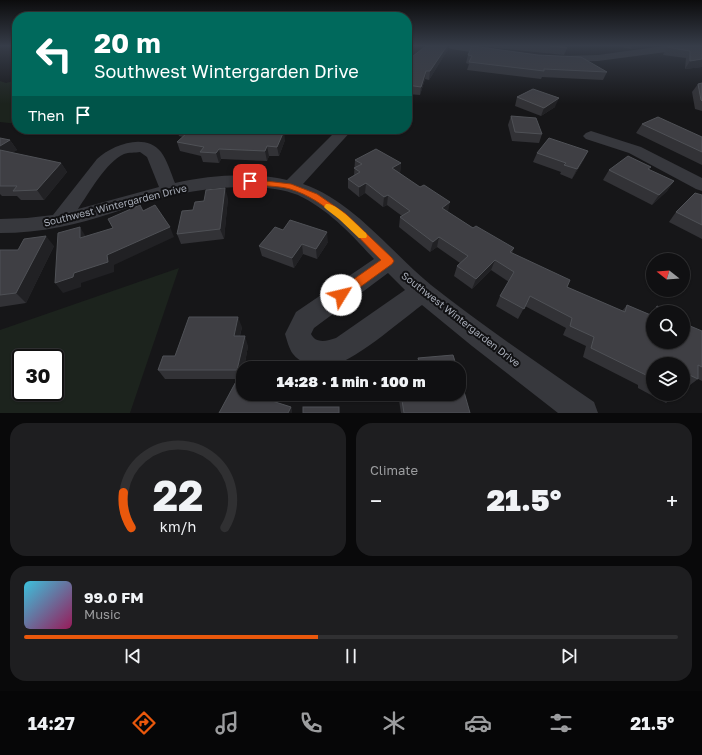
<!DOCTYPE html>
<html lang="en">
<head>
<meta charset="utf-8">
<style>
  body { margin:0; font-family:"Golos Text",sans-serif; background:#1e1e20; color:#f1f3f6; height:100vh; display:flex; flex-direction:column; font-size:15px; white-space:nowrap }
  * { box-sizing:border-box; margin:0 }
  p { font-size:13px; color:#9c9d9f }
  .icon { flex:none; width:22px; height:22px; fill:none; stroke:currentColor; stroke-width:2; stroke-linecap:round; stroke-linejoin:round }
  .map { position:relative; height:413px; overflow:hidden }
  .drawer { display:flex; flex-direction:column; gap:10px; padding:10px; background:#09090a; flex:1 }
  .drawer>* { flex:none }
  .banner { position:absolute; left:12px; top:12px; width:400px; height:122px; border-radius:16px; box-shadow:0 1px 3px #0004,0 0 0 1px #303032; background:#00695c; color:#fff; overflow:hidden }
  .needle { width:26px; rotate:287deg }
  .buttons { position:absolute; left:646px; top:253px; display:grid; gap:8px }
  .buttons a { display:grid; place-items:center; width:44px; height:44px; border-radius:50%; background:#101012; box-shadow:0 1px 3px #0004,0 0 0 1px #303032; font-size:20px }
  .speed { position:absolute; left:12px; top:349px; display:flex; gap:8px; font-size:20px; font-weight:700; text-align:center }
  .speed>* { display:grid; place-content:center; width:52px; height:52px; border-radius:50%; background:#101012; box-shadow:0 1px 3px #0004,0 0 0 1px #303032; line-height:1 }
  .speed .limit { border:2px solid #111; border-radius:6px; background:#fff; color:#111 }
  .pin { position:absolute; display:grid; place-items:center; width:34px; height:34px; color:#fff; margin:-17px; border-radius:8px; box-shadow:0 2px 6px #0006 }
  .me { position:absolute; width:44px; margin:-22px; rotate:54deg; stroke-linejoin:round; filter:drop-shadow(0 0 3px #0008) }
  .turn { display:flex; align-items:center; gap:14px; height:84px; padding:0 16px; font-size:18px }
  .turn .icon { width:52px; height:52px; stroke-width:2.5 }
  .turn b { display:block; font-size:28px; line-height:34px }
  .then { display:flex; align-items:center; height:38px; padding:0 16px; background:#0003; gap:8px; font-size:15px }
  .big { font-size:30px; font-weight:800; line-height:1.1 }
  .drawer .widget { flex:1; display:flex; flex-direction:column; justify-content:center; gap:6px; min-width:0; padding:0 14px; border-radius:16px; background:#1e1e20 }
  .drawer .dial { align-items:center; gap:0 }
  .dial svg { height:104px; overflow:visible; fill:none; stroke:#303032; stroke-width:7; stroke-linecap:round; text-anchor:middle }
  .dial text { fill:#f1f3f6; stroke:none }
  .song { display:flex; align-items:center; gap:12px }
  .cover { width:48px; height:48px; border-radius:6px; background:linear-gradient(135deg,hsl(190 70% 55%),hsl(330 70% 35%)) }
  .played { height:4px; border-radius:2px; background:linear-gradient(90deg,#ea580c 45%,#303032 45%) }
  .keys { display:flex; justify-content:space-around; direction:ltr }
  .heat { display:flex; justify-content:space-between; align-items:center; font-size:22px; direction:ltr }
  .drawer .tiles { flex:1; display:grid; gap:10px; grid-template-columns:1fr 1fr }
  .widget:last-child { grid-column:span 2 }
  .trip { position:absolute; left:236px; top:361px; width:230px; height:40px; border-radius:16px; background:#101012; box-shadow:0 1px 3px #0004,0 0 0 1px #303032; font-weight:800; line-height:40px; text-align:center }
  .tabs { display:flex; height:64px; justify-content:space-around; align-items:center; background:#060607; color:#9c9d9f }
  .tabs .icon { width:28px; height:28px }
  .tabs .current { color:#ea580c }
  .tabs b { font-size:18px; color:#f1f3f6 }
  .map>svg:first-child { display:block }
  .green { fill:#1c231d; fill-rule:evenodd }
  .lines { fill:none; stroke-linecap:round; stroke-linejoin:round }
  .minor { fill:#37383d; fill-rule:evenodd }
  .wall { fill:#323236 }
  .shaded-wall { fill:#212124 }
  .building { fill:#3f3f44; stroke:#4f5156 }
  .route { fill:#ea580c; stroke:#983908 }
  .slow { fill:#f59e0b }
  .labels { text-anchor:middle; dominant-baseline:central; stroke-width:4; stroke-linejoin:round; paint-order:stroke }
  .street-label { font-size:10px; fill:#a8adb8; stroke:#111113 }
</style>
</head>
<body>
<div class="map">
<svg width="702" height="413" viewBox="0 0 702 413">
  <rect width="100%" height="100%" fill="#161618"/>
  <!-- green -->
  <g class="green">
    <polygon points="17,80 17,124 0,122 0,81 6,83"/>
    <path d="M179,268L130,413H0V330ZM21,358H55V392H21Z"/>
  </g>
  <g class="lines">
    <!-- minor -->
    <g class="minor">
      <path d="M446,46C458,46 495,44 502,53L497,56L451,49Z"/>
      <polygon points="663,46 694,46 689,49 598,61 559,62 553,59 559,56 598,55"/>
      <path d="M338,129H353L303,184C353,201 391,252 431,285C483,326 539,364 594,402L598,413H558L472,346L422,305C400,321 352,364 327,367C315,368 300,363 293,354C289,349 287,340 285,334L296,312L374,259C352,235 328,209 298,195C281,188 262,187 244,187C216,187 189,191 163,198C128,206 95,221 60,227C40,231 20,233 0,233V219L27,218L53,215L97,159C112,145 145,132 161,152C167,160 171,173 175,183C211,175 251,172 287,180ZM140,152L147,157L159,187L78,209C89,193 106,162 124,154C129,152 135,153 140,152ZM388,273L405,290L336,338C327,341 316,344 311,334L314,328Z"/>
      <polygon points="591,131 641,147 702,178 702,191 696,189 629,153 586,139 583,136 586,133"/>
    </g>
  </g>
  <!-- wall -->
  <g class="wall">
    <polygon points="477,46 564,46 567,48 564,55"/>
    <polygon points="616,46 653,46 631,49"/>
    <polygon points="702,46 702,67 685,69 686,58 663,55 667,47"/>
    <polygon points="448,49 429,80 425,79 420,95 407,94 407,65"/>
    <polygon points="468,55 607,72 603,80 542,77 541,79 467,70 469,64 466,63"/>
    <polygon points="702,83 702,112 702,111 695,109 692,92 698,84"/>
    <polygon points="517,97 555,107 541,116 515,106"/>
    <polygon points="511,116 542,134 539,143 512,141 508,125"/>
    <polygon points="642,124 702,137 702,165 636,133"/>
    <polygon points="143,129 262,129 262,130 285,140 279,156 269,156 267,161 221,159 219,163 203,162 201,156 180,151 177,142 183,137 179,136 178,133"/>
    <polygon points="0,138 10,140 17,150 11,153 61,163 67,172 44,200 21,200 17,196 2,196 0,194"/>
    <polygon points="588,151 583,161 572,179 560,174 561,172 533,162 537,153"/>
    <polygon points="355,160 401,163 400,173 448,212 473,228 514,248 512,253 567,287 622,311 627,305 649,314 657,306 670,312 653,312 653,342 702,331 702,381 698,379 686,388 683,386 683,364 653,364 653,394 677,394 666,403 638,388 638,385 583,357 586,346 563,335 566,328 525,306 518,319 496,306 500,296 509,282 491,270 472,289 454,276 457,266 460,263 437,247 430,252 399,227 400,217 402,216 387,205 383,207 365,193 359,197 348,188 348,179 354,175"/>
    <polygon points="609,170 649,170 674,181 667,191 652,205 603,180"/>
    <polygon points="702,195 702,239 669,222 676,212"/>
    <polygon points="228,198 224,239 181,244 177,234 193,210 204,201"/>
    <polygon points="328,242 317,259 303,254 294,268 262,256 259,246"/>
    <polygon points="54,246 26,303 0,307 0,250 18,250"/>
    <polygon points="242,327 240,336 248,346 244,368 243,368 242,377 277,396 275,402 291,407 292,413 219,413 238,379 165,379 158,370 175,356"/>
    <polygon points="418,358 457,368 417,368"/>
    <polygon points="398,394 459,394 470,413 401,413"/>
  </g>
  <!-- shaded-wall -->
  <g class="shaded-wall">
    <polygon points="447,46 449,46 448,49 429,80 430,71"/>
    <polygon points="632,46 653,46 631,49"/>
    <polygon points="702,59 702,67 685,69 690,61"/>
    <polygon points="426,71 425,79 420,95 421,87"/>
    <polygon points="559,98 555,107 541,116 544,108"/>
    <polygon points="119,129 132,129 120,132"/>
    <polygon points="284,131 285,140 279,156 277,147"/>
    <polygon points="10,140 17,150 1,159 0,157 0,146"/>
    <polygon points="267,146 269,156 267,161 265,151"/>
    <polygon points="219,149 221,159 219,163 216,153"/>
    <polygon points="588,151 583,161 572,179 577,169"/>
    <polygon points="61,163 67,172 44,200 37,190"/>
    <polygon points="401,163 400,173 392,168"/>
    <polygon points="674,181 667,191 652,205 659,195"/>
    <polygon points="366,183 365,193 359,197 359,187"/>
    <polygon points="225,188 228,198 224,239 220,229"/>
    <polygon points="388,195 387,205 383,207 384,197"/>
    <polygon points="450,202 448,212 442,208"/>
    <polygon points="80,227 86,237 80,238"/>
    <polygon points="170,227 174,237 114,265 114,272 81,283 81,287 63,293 55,283 107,255"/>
    <polygon points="327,232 328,242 317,259 316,249"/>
    <polygon points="46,236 54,246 26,303 16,293"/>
    <polygon points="439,237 437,247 430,252 433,242"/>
    <polygon points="302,244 303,254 294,268 292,258"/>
    <polygon points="495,260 491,270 472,289 476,279"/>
    <polygon points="238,317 242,327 237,346 234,336"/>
    <polygon points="245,336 248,346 244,368 243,368 241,379 237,370"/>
    <polygon points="272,394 276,394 277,396 272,408 269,400"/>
    <polygon points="291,407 292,413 288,413"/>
  </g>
  <!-- building -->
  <g class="building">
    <polygon points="426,46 447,46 430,71 426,71 421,87 407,85 407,65 408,63 413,56"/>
    <polygon points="472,46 538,55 581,57 607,72 544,69 544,71 469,62 472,56 468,55"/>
    <polygon points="550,46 564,46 567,48"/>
    <polygon points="672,46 702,46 702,59 690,61 690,51 667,47"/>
    <polygon points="702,83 702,101 701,100 698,84"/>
    <polygon points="533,89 559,98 544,108 517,97"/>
    <polygon points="511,116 536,118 542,134 515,132"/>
    <polygon points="658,117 702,137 702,152 642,124"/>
    <polygon points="184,129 260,129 260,130 284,131 277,147 267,146 265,151 219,149 216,153 200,152 204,147 177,142 188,132 182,131"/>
    <polygon points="0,138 10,140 0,146"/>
    <polygon points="549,138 588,151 577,169 564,165 566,163 537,153"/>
    <polygon points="376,149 401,163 392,168 420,187 424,185 450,202 442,208 473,228 476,226 514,248 510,252 570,280 567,287 625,312 627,305 653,316 653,342 683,342 683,323 702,331 702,367 698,365 698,379 683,372 683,364 653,364 653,382 648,380 648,376 591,348 594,337 570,326 572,318 530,296 524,309 500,296 514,272 495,260 476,279 457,266 468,256 439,237 433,242 400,217 410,211 388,195 384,197 366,183 359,187 348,179 360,172 354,168 362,164 355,160"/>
    <polygon points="0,150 61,163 37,190 13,191 17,186 0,186"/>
    <polygon points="628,156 651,167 648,169 674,181 659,195 609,170"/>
    <polygon points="225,188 220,229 177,234 182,211 193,210 195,202 204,201 206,190"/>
    <polygon points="695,193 702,195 702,225 676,212"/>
    <polygon points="140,205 143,211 155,205 170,227 107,255 108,262 74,273 73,277 55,283 58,233 80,227 80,238 113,228 108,219"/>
    <polygon points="290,220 327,232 316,249 302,244 292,258 259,246 275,227 283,230"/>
    <polygon points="46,236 16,293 0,295 0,250 18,250 24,239"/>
    <polygon points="657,306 670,312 656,312"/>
    <polygon points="189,317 238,317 234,336 245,336 237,370 158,370 163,356 175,356"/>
    <polygon points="453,355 457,368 421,368 418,358"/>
    <polygon points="459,374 470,413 404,413 401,394 459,394"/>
    <polygon points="239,376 243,377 243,394 272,394 269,400 291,407 288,413 219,413"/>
    <rect x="303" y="407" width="36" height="6"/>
  </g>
  <!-- sky -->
  <linearGradient id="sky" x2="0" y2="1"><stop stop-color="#0c0c0d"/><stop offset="0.44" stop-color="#363c48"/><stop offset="1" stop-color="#363c48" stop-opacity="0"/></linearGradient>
  <rect width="702" height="104" fill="url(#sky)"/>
  <!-- route -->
  <path class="route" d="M248,179L291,184L317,194L346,214L392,258L394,261L392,264L345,298L341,299L337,298L335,295L337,291L381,260C355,234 327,200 290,189C276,185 261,187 248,183L246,181Z"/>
  <!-- slow -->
  <path class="slow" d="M326,204C336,202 358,226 366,233L367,236L366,238H359L339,219L326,209L324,207Z"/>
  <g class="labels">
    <!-- street labels -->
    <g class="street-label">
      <text transform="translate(115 205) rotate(-14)">Southwest Wintergarden Drive</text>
      <text transform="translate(461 319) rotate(38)">Southwest Wintergarden Drive</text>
    </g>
  </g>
</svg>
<div class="buttons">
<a><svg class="needle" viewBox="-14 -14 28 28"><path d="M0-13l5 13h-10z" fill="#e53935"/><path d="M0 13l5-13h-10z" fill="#9c9d9f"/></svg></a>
<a><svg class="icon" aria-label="search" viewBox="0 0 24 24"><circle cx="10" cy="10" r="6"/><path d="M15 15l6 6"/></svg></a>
<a><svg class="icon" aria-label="layers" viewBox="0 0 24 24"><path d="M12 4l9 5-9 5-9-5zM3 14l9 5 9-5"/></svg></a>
</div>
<div class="speed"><div class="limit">30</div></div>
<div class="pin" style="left:250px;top:181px;background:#d93025"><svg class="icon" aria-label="arrive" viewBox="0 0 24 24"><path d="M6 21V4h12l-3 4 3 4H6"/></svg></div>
<svg class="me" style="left:341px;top:295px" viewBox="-20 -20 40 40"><circle r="19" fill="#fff"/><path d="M0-13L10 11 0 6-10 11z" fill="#ea580c"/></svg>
<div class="trip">14:28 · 1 min · 100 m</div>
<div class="banner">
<div class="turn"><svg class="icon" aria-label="left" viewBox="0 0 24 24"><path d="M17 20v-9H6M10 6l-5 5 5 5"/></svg><div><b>20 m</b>Southwest Wintergarden Drive</div></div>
<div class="then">Then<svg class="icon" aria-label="arrive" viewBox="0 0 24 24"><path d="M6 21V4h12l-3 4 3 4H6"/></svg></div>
</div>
</div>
<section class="drawer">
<div class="tiles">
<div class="widget dial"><svg viewBox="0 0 100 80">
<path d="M14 69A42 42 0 1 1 86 69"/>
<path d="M14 69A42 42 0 0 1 8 42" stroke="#ea580c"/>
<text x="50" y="56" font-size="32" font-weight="700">22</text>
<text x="50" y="72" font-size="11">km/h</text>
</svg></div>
<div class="widget"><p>Climate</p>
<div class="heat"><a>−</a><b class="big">21.5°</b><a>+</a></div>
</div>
<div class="widget">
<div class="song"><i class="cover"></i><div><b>99.0 FM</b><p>Music</p></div></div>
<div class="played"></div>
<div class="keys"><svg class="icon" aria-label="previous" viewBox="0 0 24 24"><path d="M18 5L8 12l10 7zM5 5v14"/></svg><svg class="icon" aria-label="pause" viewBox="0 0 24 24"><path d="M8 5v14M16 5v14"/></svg><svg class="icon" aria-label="next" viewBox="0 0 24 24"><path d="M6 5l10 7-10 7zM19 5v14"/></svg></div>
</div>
</div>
</section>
<nav class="tabs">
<b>14:27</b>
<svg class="icon current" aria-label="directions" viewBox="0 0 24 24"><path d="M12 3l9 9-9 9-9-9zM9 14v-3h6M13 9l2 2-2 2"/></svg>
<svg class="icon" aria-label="music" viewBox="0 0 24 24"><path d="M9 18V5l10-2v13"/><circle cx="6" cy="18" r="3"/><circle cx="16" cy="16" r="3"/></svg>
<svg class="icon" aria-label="phone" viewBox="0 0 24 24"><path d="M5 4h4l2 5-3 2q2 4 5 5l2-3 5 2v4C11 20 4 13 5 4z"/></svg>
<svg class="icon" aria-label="climate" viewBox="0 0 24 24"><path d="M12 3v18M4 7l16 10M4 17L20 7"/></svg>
<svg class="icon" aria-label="car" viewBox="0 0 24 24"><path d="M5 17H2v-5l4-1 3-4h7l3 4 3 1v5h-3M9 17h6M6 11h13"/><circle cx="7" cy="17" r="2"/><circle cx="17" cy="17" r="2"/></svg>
<svg class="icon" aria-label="filters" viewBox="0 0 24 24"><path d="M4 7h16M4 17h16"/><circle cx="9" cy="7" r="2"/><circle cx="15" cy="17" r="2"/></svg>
<b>21.5°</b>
</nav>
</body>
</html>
